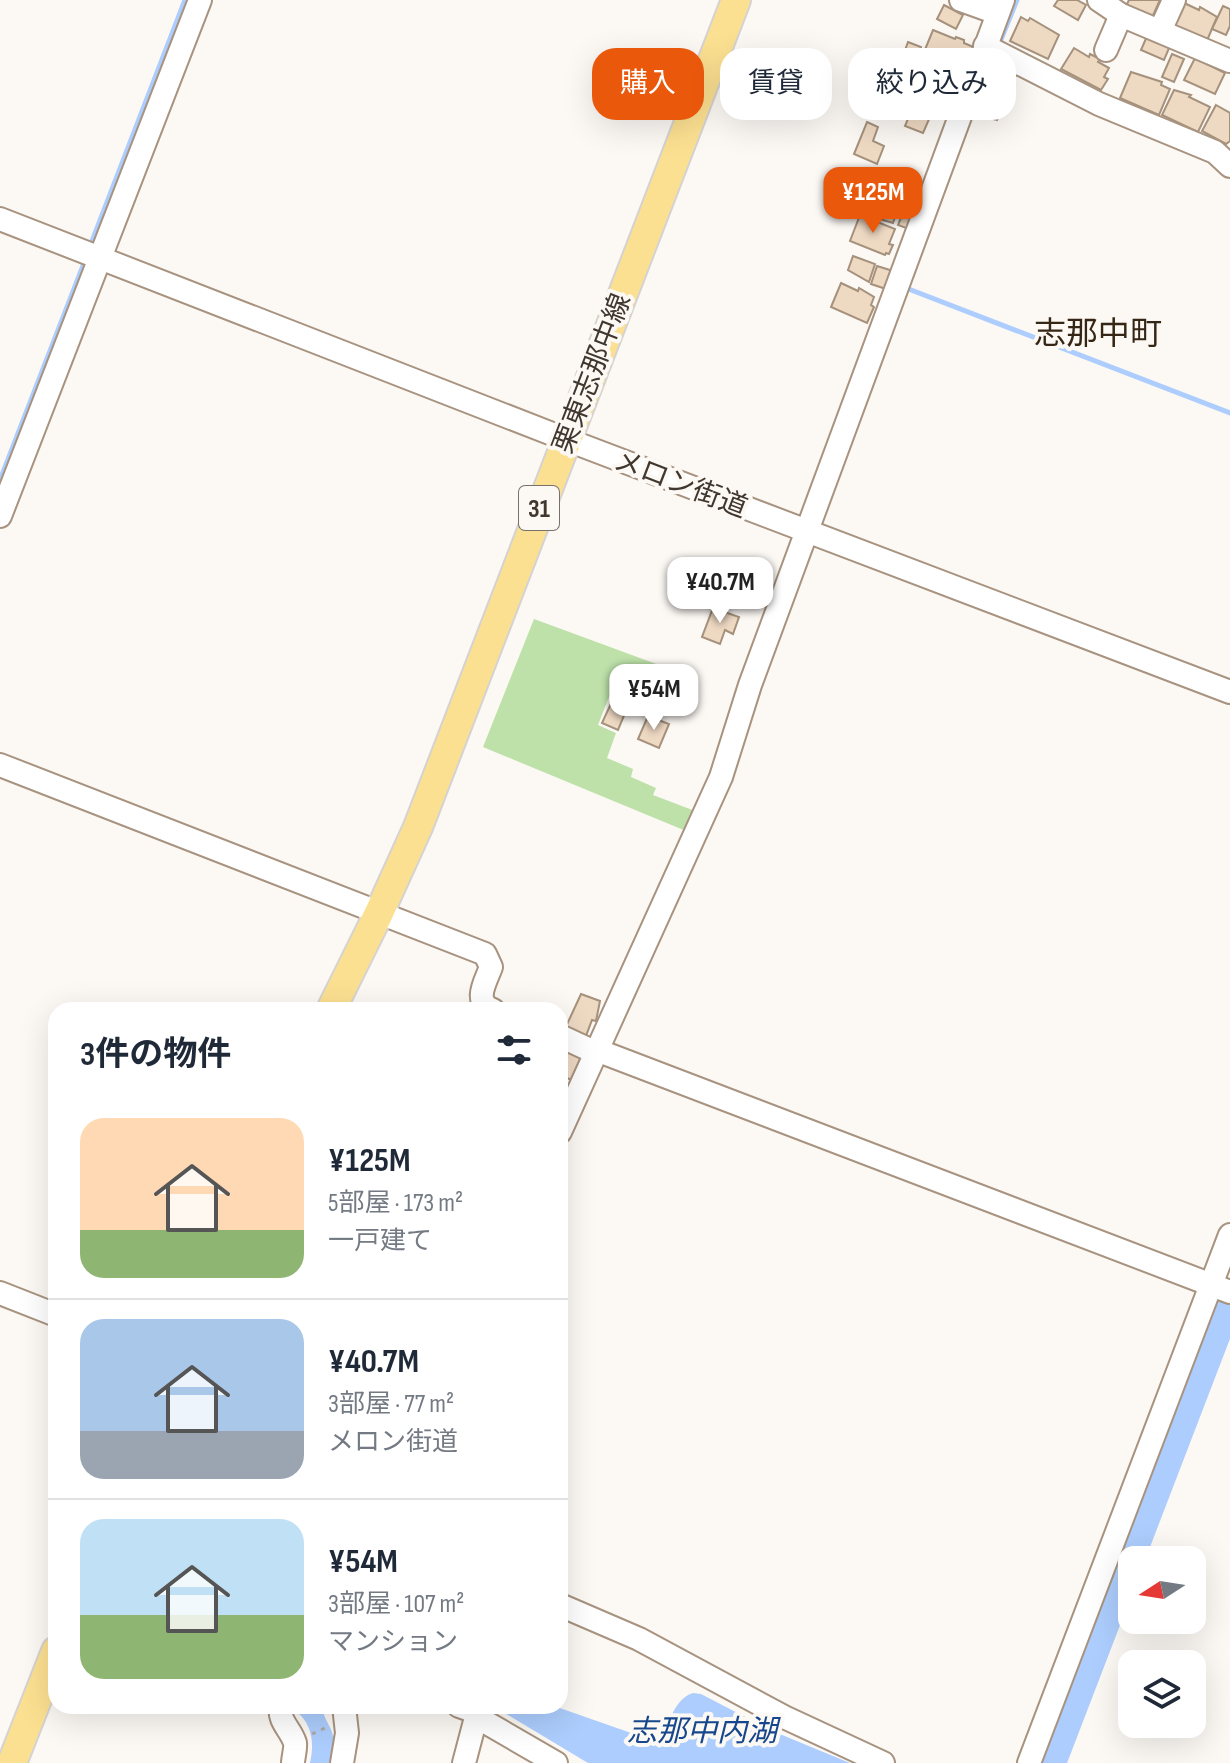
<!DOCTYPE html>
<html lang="ja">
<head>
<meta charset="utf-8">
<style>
	body { margin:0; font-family:"Sofia Sans Condensed","Noto Sans JP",sans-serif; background:#f6f6f7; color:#1f2937; height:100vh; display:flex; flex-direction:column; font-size:30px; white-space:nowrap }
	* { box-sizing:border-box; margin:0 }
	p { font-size:26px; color:#747a83 }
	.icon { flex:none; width:44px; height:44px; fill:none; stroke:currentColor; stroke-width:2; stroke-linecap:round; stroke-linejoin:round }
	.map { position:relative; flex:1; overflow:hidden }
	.details { position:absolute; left:48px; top:1002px; width:520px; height:712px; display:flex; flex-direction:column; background:#fff; border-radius:24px; box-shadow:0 8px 32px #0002 }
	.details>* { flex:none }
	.guide { position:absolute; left:592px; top:48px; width:518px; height:72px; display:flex; gap:16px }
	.needle { width:52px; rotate:258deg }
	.controls { position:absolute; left:1118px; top:1546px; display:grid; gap:16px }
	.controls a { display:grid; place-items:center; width:88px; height:88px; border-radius:16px; background:#fff; box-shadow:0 8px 32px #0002; font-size:40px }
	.price { position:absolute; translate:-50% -68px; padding:0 18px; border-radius:16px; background:#fff; color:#222; font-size:26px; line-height:52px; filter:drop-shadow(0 2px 4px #0008) }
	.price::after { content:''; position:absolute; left:50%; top:48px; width:24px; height:18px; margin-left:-12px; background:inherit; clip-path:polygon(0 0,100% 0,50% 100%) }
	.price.on { background:#ea580c; color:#fff }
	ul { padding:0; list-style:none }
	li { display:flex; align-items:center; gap:24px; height:200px; padding:0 32px }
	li+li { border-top:2px solid #e0e1e3 }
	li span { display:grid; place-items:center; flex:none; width:224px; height:160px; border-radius:24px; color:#555 }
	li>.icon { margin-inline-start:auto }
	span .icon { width:96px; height:96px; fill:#fffc; stroke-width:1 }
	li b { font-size:34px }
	h2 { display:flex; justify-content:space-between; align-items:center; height:96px; padding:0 32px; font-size:34px }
	.chip { padding:0 28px; border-radius:24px; background:#fff; box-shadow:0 8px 32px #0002; font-size:28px; line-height:72px }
	.chip.on { background:#ea580c; color:#fff }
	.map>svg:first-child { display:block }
</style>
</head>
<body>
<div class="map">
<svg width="1230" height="1763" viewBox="0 0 1230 1763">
	<rect width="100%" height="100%" fill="#fcf8f4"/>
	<!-- green -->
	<polygon fill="#bde1a9" points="534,619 697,679 690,697 637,678 631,696 612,689 598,725 616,733 607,758 633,769 631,777 656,788 653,795 695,811 686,831 483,747"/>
	<!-- water -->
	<g fill="#accdfd">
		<path d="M693,1693L701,1694L770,1730L850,1763H588L493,1706H554L654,1741C671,1729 671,1700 693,1693Z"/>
		<path d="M287,1706H322C324,1721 331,1725 333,1736C335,1745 332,1754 330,1763H310C315,1743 312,1720 292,1709L285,1711Z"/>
	</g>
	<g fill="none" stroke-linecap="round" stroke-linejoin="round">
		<!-- stream -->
		<g stroke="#accdfd" stroke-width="5">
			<polyline points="998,47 1017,0"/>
			<polyline points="977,103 994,56"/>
			<polyline points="89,249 185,0"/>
			<polyline points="907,284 906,288 1230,413"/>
			<polyline points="0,480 86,258"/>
		</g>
		<!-- river -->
		<polyline stroke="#accdfd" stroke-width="30" points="1051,1763 1230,1297"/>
	</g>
	<!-- building -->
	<g fill="#eed9c3" stroke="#a5917c" stroke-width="2">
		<polygon points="1058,0 1077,0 1086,5 1078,20 1054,6"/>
		<polygon points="1129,0 1163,0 1162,3 1159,2 1151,20 1125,8"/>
		<polygon points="1180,1 1199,10 1200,7 1217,17 1206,43 1169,27"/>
		<polygon points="944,5 963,15 956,29 937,19"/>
		<polygon points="1223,6 1230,9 1230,26 1226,35 1212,29"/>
		<polygon points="1021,17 1028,21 1030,18 1059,35 1048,59 1010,41"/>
		<polygon points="933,30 955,39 956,37 964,40 964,43 978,49 969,71 924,52"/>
		<polygon points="1147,36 1170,46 1164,60 1141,50"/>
		<polygon points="908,42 921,47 919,53 930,57 911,110 881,99 889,75 886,74 892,58 901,61"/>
		<polygon points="1074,48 1089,57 1090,54 1100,59 1098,62 1109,68 1104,77 1108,79 1101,90 1061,69"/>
		<polygon points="1172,54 1184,59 1174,82 1162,77"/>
		<polygon points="1195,58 1225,73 1215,94 1184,80"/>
		<polygon points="945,64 965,71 959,86 940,79"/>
		<polygon points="1131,72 1162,82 1161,85 1170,89 1159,115 1120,98"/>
		<polygon points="1174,90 1191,95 1189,97 1210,107 1198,132 1162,115"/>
		<polygon points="986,101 1001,106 997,120 982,116"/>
		<polygon points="1216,105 1230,113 1230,141 1226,144 1202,131"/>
		<polygon points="912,109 930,117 923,133 905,126"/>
		<polygon points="867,122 878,127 873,141 884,146 877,164 854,154"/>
		<polygon points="876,180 887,184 881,198 871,194"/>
		<polygon points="882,199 899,205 893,223 876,218"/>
		<polygon points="905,208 915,212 909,229 898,225"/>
		<polygon points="860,215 895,229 889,244 893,245 889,254 886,253 885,255 850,241"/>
		<polygon points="853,256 875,264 869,282 848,270"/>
		<polygon points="877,266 893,271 886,289 871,284"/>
		<polygon points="841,283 858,291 859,288 874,297 871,305 874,307 867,323 831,307"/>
		<polygon points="713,608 739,617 733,634 725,630 720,644 702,637"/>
		<polygon points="613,699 628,706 618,730 602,723"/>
		<polygon points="648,716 669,724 659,748 638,739"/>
		<polygon points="581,994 600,1001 596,1021 592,1020 586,1036 594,1039 563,1033"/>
		<polygon points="560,1044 581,1057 571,1080 560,1074"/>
	</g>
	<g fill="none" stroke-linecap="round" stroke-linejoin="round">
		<defs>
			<g id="minor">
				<polyline points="961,0 997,13"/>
				<polyline points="1099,0 1121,15 1230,61"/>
				<polyline points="1160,31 1174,0"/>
				<polyline points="985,46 1099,104 1215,152 1230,166"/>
				<polyline points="1106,50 1121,15"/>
				<polyline points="0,219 565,439 1230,692"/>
				<polyline points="0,516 200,0"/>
				<path d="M0,765L485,954L491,967C486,981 472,1002 493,1010"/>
				<polyline points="560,1036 588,1049 599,1051 1230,1292"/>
				<polyline points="560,1132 721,777 750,685 1003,0"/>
				<polyline points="0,1293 56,1315"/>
				<polyline points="560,1605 639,1639 784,1717 883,1763"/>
				<path d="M281,1706C278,1722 291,1729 295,1743C296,1748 293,1758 293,1763"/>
				<polyline points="459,1706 476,1712 487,1723 556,1763"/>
				<polyline points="342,1763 347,1733 344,1706"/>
				<polyline points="464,1763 479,1706"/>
				<polyline points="1029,1763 1230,1235"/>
			</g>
			<g id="major">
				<polyline points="331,1010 379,913 418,827 736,0"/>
				<polyline points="12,1763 56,1651"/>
			</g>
		</defs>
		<!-- minor casing -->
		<use href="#minor" stroke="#a7937f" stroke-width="26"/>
		<!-- major casing -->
		<use href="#major" stroke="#d5d3d1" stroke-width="32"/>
		<!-- path -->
		<polyline stroke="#afa9a3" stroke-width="3" stroke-dasharray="4 6" stroke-linecap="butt" points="312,1734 327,1727"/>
		<!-- minor -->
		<use href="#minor" stroke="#fff" stroke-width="22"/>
		<!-- major -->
		<use href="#major" stroke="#fce091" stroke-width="28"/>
	</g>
	<g text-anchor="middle" stroke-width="8" stroke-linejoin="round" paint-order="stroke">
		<!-- shield labels -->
		<rect fill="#fcf8f4" stroke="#78716a" stroke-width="2" x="519" y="486" width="40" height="44" rx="6"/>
		<g font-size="26" font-weight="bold" fill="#40372f">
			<text x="539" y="517">31</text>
		</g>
		<!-- street labels -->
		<g font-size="28" fill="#40372f" stroke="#fcf8f4">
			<text transform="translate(591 373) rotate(-69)" y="10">栗東志那中線</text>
			<text transform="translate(681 483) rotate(21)" y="10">メロン街道</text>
		</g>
		<!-- water labels -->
		<g font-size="30" font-style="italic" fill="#16468b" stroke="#fcf8f4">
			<text x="702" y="1741">志那中内湖</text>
		</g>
		<!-- quarter labels -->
		<g font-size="32" fill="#362615" stroke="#fcf8f4">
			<text x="1098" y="344">志那中町</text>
		</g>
	</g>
</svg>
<div class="controls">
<a><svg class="needle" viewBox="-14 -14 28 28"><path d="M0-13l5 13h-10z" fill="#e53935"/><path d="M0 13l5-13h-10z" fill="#747a83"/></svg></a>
<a><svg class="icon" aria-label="layers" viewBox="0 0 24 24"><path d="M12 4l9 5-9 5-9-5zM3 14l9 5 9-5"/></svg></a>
</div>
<b class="price on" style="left:873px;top:235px">¥125M</b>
<b class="price" style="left:720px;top:625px">¥40.7M</b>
<b class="price" style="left:654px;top:732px">¥54M</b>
<div class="guide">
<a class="chip on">購入</a>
<a class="chip">賃貸</a>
<a class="chip">絞り込み</a>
</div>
<section class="details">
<h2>3件の物件<svg class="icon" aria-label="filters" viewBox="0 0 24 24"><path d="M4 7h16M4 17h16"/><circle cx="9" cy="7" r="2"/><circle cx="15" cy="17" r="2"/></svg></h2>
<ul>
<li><span style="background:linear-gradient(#ffd9b3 70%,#8fb573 0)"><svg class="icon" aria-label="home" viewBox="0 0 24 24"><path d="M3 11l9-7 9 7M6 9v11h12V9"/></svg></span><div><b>¥125M</b><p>5部屋 · 173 m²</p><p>一戸建て</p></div></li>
<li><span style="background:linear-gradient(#a9c7e8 70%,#9aa5b1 0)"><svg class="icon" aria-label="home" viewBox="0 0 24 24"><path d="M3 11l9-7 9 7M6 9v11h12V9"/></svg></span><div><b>¥40.7M</b><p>3部屋 · 77 m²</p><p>メロン街道</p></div></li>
<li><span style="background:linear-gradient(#bfe0f5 60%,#8fb573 0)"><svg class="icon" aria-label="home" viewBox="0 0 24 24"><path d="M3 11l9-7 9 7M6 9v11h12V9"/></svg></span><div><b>¥54M</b><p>3部屋 · 107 m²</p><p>マンション</p></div></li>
</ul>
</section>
</div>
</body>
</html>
